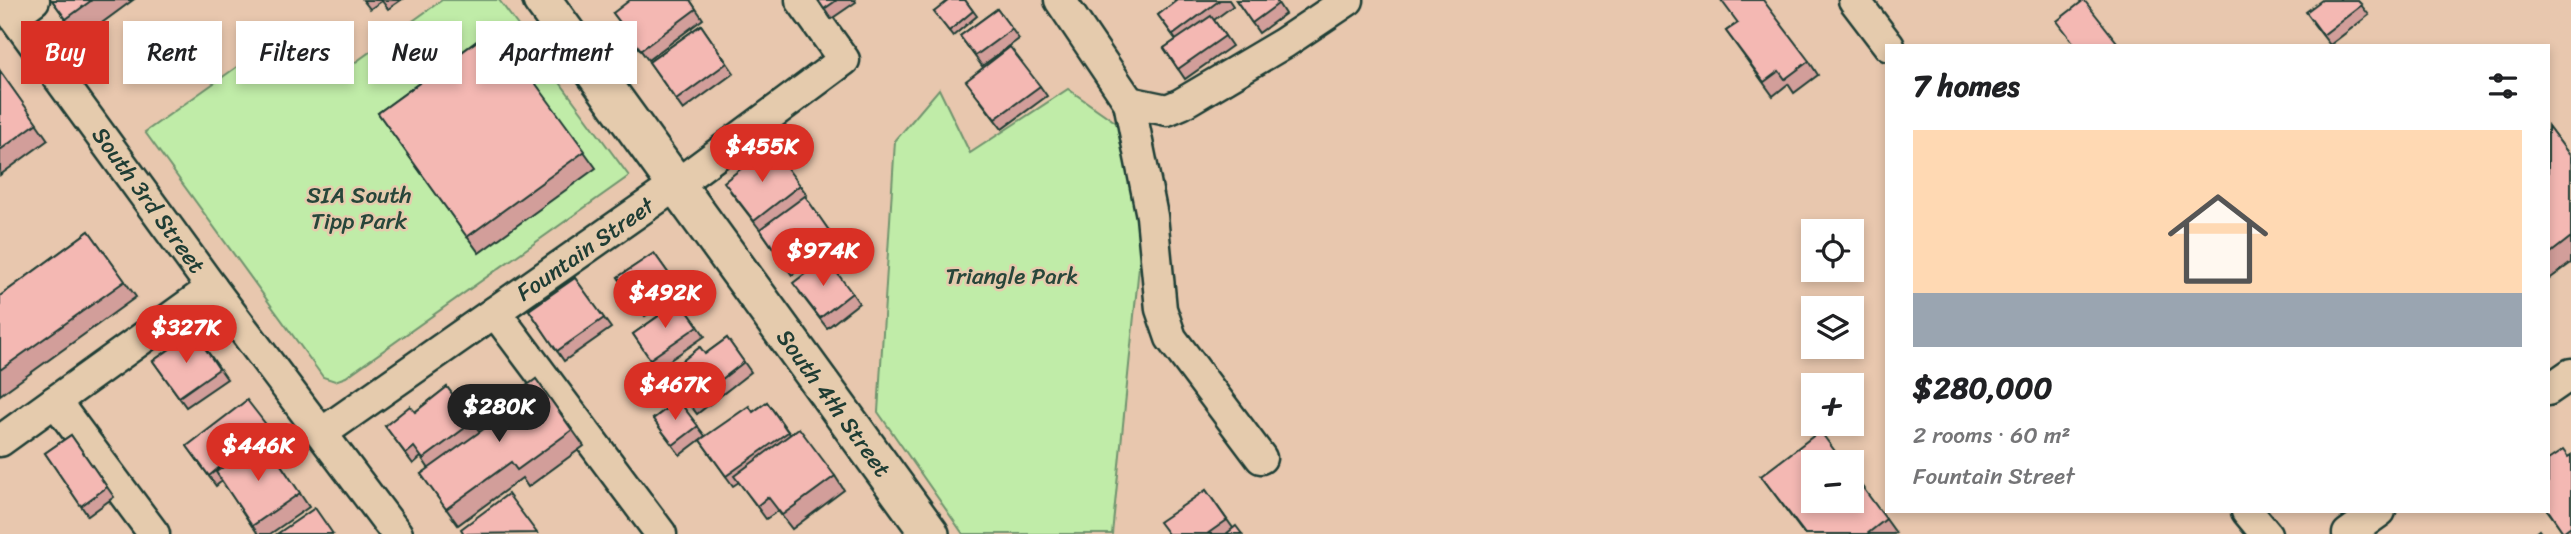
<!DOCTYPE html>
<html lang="en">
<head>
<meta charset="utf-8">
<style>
	body { margin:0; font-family:Sriracha,sans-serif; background:#f6f6f6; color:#202124; height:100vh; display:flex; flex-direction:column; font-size:26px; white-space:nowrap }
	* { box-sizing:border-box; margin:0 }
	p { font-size:23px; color:#757577 }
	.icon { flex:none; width:38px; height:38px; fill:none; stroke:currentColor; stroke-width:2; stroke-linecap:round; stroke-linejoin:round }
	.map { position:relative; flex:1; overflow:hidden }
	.drawer { position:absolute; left:1885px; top:44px; width:665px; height:469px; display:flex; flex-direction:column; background:#fff; border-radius:0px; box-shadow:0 4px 10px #0003 }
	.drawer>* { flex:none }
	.guide { position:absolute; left:21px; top:21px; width:665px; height:63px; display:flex; gap:14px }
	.controls { position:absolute; left:1801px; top:219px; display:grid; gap:14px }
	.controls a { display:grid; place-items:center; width:63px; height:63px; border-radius:0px; background:#fff; box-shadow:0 4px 10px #0003; font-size:35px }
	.price { position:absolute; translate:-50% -60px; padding:0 16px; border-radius:24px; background:#d93025; color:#fff; font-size:23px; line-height:46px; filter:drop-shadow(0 2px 4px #0008) }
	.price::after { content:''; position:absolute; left:50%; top:42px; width:21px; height:16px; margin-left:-10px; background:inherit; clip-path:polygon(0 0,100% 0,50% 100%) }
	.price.active { background:#222; color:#fff }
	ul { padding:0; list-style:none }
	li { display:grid; align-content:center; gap:14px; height:371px; padding:0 28px }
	li span { display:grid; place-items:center; height:217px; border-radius:0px; color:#555 }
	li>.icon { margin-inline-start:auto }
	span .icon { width:126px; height:126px; fill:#fffc; stroke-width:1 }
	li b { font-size:30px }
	h2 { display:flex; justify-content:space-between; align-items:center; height:84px; padding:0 28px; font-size:30px }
	.tag { padding:0 24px; border-radius:0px; background:#fff; box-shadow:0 4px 10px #0003; font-size:24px; line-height:63px }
	.tag.active { background:#d93025; color:#fff }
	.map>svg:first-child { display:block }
</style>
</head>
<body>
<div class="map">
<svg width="2571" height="534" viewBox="0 0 2571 534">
	<rect width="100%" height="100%" fill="#e8c7ae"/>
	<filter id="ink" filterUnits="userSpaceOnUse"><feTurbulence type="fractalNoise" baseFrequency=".0143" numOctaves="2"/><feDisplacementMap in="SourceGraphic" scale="14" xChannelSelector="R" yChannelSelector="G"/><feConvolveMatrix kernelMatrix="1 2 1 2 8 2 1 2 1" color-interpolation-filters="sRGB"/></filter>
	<g filter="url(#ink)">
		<!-- green -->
		<g fill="#c0eca8" stroke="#70946e" stroke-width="2">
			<polygon points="442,0 499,0 629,176 346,377 335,381 323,377 145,132 286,32 325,84"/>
			<polygon points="939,89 970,153 1068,89 1151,147 1112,534 963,534 878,412 895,141"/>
		</g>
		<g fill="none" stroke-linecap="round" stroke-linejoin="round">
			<defs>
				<g id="minor">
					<polyline points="2,0 212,288 397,534"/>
					<polyline points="1060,0 1129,102 1152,216 1161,309 1171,338 1261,458"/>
					<polyline points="1854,0 1889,46"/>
					<polyline points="14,15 34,0"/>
					<polyline points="1129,102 1167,110 1181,104 1284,43 1348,0"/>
					<polyline points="495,312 661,534"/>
					<polyline points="2548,390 2571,374"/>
					<polyline points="55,401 154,534"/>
					<polyline points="322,433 676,185 844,60 801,0"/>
					<polyline points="0,441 212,288"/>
					<polyline points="2247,511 2266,534"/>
					<polyline points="2348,534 2380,511"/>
				</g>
				<polyline id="major" points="542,0 930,534"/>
			</defs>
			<!-- minor casing -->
			<use href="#minor" stroke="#1f3d34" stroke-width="35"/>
			<!-- major casing -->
			<use href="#major" stroke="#1f3d34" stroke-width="42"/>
			<!-- minor -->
			<use href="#minor" stroke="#e5cbad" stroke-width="30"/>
			<!-- major -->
			<use href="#major" stroke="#e5cbad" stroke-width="37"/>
		</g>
		<!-- wall -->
		<g fill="#d29e9a" stroke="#1f3d34" stroke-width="2">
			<polygon points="52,0 133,0 80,39"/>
			<polygon points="363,0 401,0 388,9 382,1 370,9"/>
			<polygon points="690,0 703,19 648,60 613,13"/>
			<polygon points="818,0 855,0 856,2 831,19"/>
			<polygon points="965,0 977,16 953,36 934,12"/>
			<polygon points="1175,0 1229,0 1233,6 1214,20 1232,46 1185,79 1164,48 1176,40 1158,15 1176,1"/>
			<polygon points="1236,0 1276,0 1285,14 1259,33"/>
			<polygon points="2357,0 2369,15 2330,45 2313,23"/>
			<polygon points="997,9 1019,39 982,66 960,36"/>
			<polygon points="1737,23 1809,61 1818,75 1794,93 1788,84 1773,96 1726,31"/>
			<polygon points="701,25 734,73 683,110 649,62"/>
			<polygon points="495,28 596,168 479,253 378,113"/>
			<polygon points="0,71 48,140 0,175"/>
			<polygon points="1040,86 1047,96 1002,129 973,91"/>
			<polygon points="2548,126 2571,157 2571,263 2548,280"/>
			<polygon points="800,185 807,195 805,197 837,242 792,275 761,231 731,192"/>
			<polygon points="89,231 136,297 0,395 0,296"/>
			<polygon points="654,253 681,291 645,316 618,277"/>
			<polygon points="575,278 611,328 564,361 529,310"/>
			<polygon points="800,293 852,293 859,303 827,328"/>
			<polygon points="680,301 705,336 657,369 633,334"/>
			<polygon points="194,332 227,379 186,407 153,361"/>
			<polygon points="727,338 751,372 697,414 667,373 705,354"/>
			<polygon points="536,379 584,446 528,487 522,478 458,525 421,474 429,469 421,457 413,464 385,426 415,412 447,387 480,432 485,428"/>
			<polygon points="678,400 705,436 680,455 653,419"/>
			<polygon points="767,402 790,434 835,476 844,490 792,529 778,511 766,519 739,482 733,486 700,440 753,412"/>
			<polygon points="268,427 275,437 267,444 309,507 270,534 258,534 222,481 216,486 187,446"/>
			<polygon points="71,435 114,497 88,516 45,453"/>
			<polygon points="2571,455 2571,534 2565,534 2548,511 2568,457"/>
			<polygon points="1761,476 1886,519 1896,533 1894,534 1804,534"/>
			<polygon points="1206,490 1233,528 1242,534 1168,534"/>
		</g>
		<!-- building -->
		<g fill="#f4b8b3" stroke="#1f3d34" stroke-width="2">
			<polygon points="52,0 92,0 66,19"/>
			<polygon points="630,0 690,0 696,9 641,50 613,13"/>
			<polygon points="818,0 837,0 824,9"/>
			<polygon points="949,0 965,0 973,11 949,31 934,12"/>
			<polygon points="1175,0 1220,0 1173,35 1158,15 1176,1"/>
			<polygon points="1236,0 1276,0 1278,4 1252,23"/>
			<polygon points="1721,0 1763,0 1809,61 1785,79 1779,71 1764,82 1726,31 1738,23"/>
			<polygon points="2084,0 2120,46 2076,46 2057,21"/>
			<polygon points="2322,0 2357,0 2362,5 2323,35 2306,12"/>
			<polygon points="997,9 1012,29 975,56 960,36"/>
			<polygon points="1211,16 1225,36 1178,69 1164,48"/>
			<polygon points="701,25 727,63 676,100 649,62"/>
			<polygon points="495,28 585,151 467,237 378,113"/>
			<polygon points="1010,47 1040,86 995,119 966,81"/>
			<polygon points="0,71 37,123 0,150"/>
			<polygon points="2548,126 2571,157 2571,237 2548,255"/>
			<polygon points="770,146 800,185 754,221 724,182"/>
			<polygon points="805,196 830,232 785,265 760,229"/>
			<polygon points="89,231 125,281 0,370 0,296"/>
			<polygon points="654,253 674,281 638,306 618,277"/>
			<polygon points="826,258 852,293 820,318 793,283"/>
			<polygon points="575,278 604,318 557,351 529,310"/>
			<polygon points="680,301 698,326 650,359 633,334"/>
			<polygon points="194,332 219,369 179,397 153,361"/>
			<polygon points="727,338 744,362 690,404 667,373 700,347 705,354"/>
			<polygon points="536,379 572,430 517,470 511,462 446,509 421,474 485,428 479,420"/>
			<polygon points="447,387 473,422 423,459 414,447 406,454 385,426 410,406 415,412"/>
			<polygon points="247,400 268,427 209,476 187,446"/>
			<polygon points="678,400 698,426 673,445 653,419"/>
			<polygon points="767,402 788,432 726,476 700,440 749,406 753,412"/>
			<polygon points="799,428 835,476 782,515 768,497 757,506 734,476"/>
			<polygon points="1820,431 1843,462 1813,462 1813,500 1852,500 1852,473 1886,519 1867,534 1805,534 1761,476"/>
			<polygon points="71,435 107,487 81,506 45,453"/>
			<polygon points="264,440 300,493 252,526 216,472"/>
			<polygon points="2563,450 2568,457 2571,455 2571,526 2563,532 2548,510 2548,460"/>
			<polygon points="1206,490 1227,520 1207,534 1168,534 1159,522"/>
			<polygon points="508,494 537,533 464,534 461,529"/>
			<polygon points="315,508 333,534 277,534"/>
			<polygon points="1236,526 1242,534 1226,534"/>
			<polygon points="2539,530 2542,534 2534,534"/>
		</g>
	</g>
	<g text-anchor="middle" stroke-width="5" stroke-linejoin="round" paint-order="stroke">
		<!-- park labels -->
		<g font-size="23" fill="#27463a" stroke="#e5cbad">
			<text x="359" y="203">SIA South<tspan x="359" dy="26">Tipp Park</tspan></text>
			<text x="1012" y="284">Triangle Park</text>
		</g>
		<!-- street labels -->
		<g font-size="23" fill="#1f3d34" stroke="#e5cbad">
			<text transform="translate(149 200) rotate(54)" y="8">South 3rd Street</text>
			<text transform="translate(585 249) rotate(-35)" y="8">Fountain Street</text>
			<text transform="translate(834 403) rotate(54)" y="8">South 4th Street</text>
		</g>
	</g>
</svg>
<div class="controls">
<a><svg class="icon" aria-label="locate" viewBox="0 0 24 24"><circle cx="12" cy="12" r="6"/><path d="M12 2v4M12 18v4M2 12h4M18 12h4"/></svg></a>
<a><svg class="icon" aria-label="layers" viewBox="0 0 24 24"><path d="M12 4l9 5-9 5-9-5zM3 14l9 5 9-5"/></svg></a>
<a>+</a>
<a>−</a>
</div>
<b class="price" style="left:762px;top:184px">$455K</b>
<b class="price" style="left:823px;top:288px">$974K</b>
<b class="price" style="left:665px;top:330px">$492K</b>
<b class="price" style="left:186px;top:365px">$327K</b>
<b class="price" style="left:675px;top:422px">$467K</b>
<b class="price active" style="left:499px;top:444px">$280K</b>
<b class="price" style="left:258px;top:483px">$446K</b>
<div class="guide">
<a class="tag active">Buy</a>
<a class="tag">Rent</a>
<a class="tag">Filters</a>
<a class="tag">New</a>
<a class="tag">Apartment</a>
</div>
<section class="drawer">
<h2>7 homes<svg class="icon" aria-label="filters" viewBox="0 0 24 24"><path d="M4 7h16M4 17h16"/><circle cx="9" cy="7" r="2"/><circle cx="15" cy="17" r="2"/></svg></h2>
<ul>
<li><span style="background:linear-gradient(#ffd9b3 75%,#9aa5b1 0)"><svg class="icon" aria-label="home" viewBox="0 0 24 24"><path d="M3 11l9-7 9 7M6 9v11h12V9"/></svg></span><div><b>$280,000</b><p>2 rooms · 60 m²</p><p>Fountain Street</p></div></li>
</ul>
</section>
</div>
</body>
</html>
